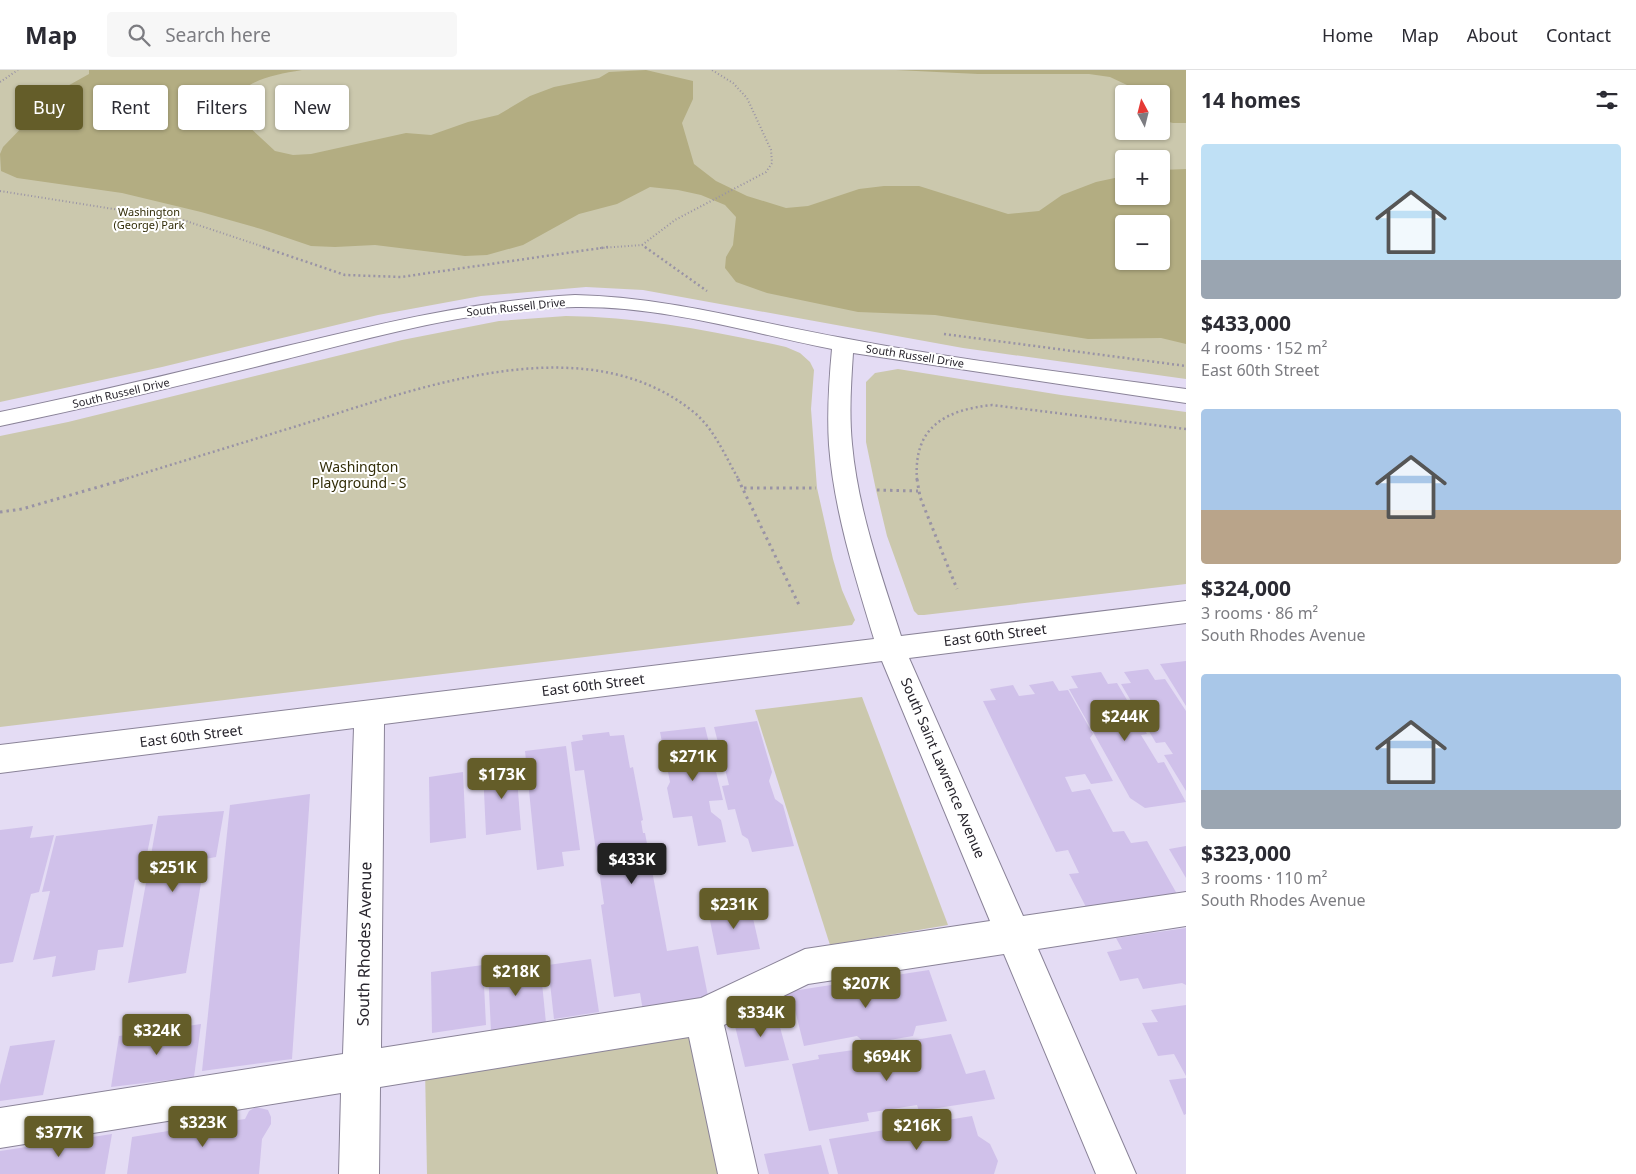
<!DOCTYPE html>
<html lang="en">
<head>
<meta charset="utf-8">
<style>
	body { margin:0; font-family:"Noto Sans",sans-serif; background:#f7f7f7; color:#2b2b33; height:100vh; display:flex; flex-direction:column; font-size:19px; white-space:nowrap }
	* { box-sizing:border-box; margin:0 }
	p { font-size:16px; color:#7c7c81 }
	.icon { flex:none; width:28px; height:28px; fill:none; stroke:currentColor; stroke-width:2; stroke-linecap:round; stroke-linejoin:round }
	.map { position:relative; flex:1; overflow:hidden }
	.sheet { display:flex; flex-direction:column; background:#fff; width:450px }
	.sheet>* { flex:none }
	.top-card { position:absolute; left:15px; top:15px; width:475px; height:45px; display:flex; gap:10px }
	.needle { width:32px; rotate:353deg }
	.tools { position:absolute; left:1115px; top:15px; display:grid; gap:10px }
	.tools a { display:grid; place-items:center; width:55px; height:55px; border-radius:5px; background:#fff; box-shadow:0 1px 4px #0004; font-size:25px }
	.price { position:absolute; translate:-50% -42px; padding:0 11px; border-radius:5px; background:#645d29; color:#fff; font-size:16px; line-height:32px; filter:drop-shadow(0 1px 2px #0008) }
	.price::after { content:''; position:absolute; left:50%; top:30px; width:15px; height:11px; margin-left:-8px; background:inherit; clip-path:polygon(0 0,100% 0,50% 100%) }
	.price.current { background:#222; color:#fff }
	ul { padding:0; list-style:none }
	li { display:grid; align-content:center; gap:10px; height:265px; padding:0 15px }
	li span { display:grid; place-items:center; height:155px; border-radius:5px; color:#555 }
	li>.icon { margin-inline-start:auto }
	span .icon { width:90px; height:90px; fill:#fffc; stroke-width:1 }
	li b { font-size:21px }
	h2 { display:flex; justify-content:space-between; align-items:center; height:60px; padding:0 15px; font-size:21px }
	.tag { padding:0 18px; border-radius:5px; background:#fff; box-shadow:0 1px 4px #0004; font-size:18px; line-height:45px }
	.tag.current { background:#645d29; color:#fff }
	header { display:flex; align-items:center; gap:30px; box-sizing:border-box; height:70px; padding:0 25px; background:#fff; border-bottom:1px solid #e1e1e2 }
	header strong { font-size:24px }
	nav { display:flex; gap:28px; margin-inline-start:auto; font-size:18px }
	.search { width:350px; height:45px; background:#f7f7f7; display:flex; align-items:center; gap:12px; box-sizing:border-box; padding:0 18px; border-radius:5px; color:#7c7c81; font-size:19px }
	main { display:flex; flex:1; min-height:0 }
	.map>svg:first-child { display:block }
</style>
</head>
<body>
<header>
<strong>Map</strong>
<div class="search"><svg class="icon" aria-label="search" viewBox="0 0 24 24"><circle cx="10" cy="10" r="6"/><path d="M15 15l6 6"/></svg>Search here</div>
<nav><a>Home</a><a>Map</a><a>About</a><a>Contact</a></nav>
</header>
<main>
<div class="map">
<svg width="1186" height="1104" viewBox="0 0 1186 1104">
	<rect width="100%" height="100%" fill="#e4dcf4"/>
	<!-- green -->
	<g fill="#cbc8ad" fill-rule="evenodd">
		<path d="M0,0H1186V309L963,278L643,220L586,217L481,226L378,245L162,297L0,332ZM1124,24H1161V61H1124ZM1124,89H1161V126H1124ZM1124,154H1161V191H1124Z"/>
		<path d="M566,246C641,247 713,261 786,277L800,283L810,292L814,300L811,339L817,418L833,489L842,520L855,550L852,555L0,657V366L68,352L402,270L499,251Z"/>
		<polygon points="898,299 1061,325 1186,342 1186,514 924,545 918,545 914,541 887,466 876,420 866,372 866,312 875,303"/>
		<polygon points="862,627 948,855 830,875 755,640"/>
		<polygon points="696,956 728,1104 427,1104 425,998"/>
	</g>
	<!-- water -->
	<g fill="#b3ad82" fill-rule="evenodd">
		<path d="M89,0H302C272,5 249,9 229,33L247,55L275,81L293,85L311,84L406,63L431,65L468,52L498,45L530,26L554,17L599,8L609,2L646,0L693,11V29L682,53L694,94L716,111L747,126L786,138L808,136L859,119L884,116H919L1008,144L1039,141L1062,125L1096,112L1124,106V126H1161V100L1186,99V274L1161,268L1088,269L935,245L858,242L767,223L736,212L725,198L726,187L733,175L736,147L725,135L701,125L678,120L650,117L617,134L579,144L523,175L487,185L465,186L375,175L335,177L311,176L261,159L201,142L122,123L17,108L1,101L0,84L3,77L55,23L89,4ZM1124,154H1161V191H1124Z"/>
		<polygon points="896,0 1186,0 1186,53 1173,53 1161,50 1161,24 1140,24 1127,15 1110,7 1089,4 978,4"/>
	</g>
	<!-- building -->
	<g fill="#d0c1ea">
		<polygon points="1186,591 1186,636 1160,594"/>
		<polygon points="1148,599 1155,610 1165,609 1186,641 1186,721 1164,685 1173,684 1165,672 1156,673 1121,614 1131,613 1124,602"/>
		<polygon points="1101,602 1108,614 1117,613 1147,664 1141,665 1158,693 1164,692 1186,732 1145,738 1130,728 1069,619 1078,618 1071,606"/>
		<polygon points="1053,611 1059,621 1068,620 1093,664 1090,668 1113,711 1091,714 1085,704 1065,707 1072,722 1090,719 1113,762 1124,761 1131,773 1147,771 1177,824 1086,837 1069,804 1079,803 1068,780 1056,782 983,631 996,630 990,619 1013,615 1019,626 1035,624 1029,615"/>
		<polygon points="757,651 772,702 769,711 775,729 783,735 794,776 752,782 748,769 742,765 735,739 728,740 722,716 729,715 714,657"/>
		<polygon points="705,657 723,730 709,731 711,742 721,750 726,772 698,776 692,746 673,748 667,718 670,712 660,662"/>
		<polygon points="609,662 610,666 624,665 630,698 633,697 643,750 641,751 643,763 645,763 667,881 698,876 709,931 643,941 640,923 614,927 601,835 604,834 584,700 575,701 571,672 583,670 582,665"/>
		<polygon points="566,676 580,780 562,782 564,796 537,800 525,681"/>
		<polygon points="516,695 521,760 486,765 483,700"/>
		<polygon points="463,702 466,768 430,773 429,707"/>
		<polygon points="310,724 292,989 202,1001 230,735"/>
		<polygon points="224,741 216,787 205,789 186,903 128,913 158,746"/>
		<polygon points="153,754 142,809 135,810 123,877 98,880 95,900 52,907 56,886 33,890 50,821 42,822 56,766"/>
		<polygon points="33,756 30,768 54,765 39,822 31,824 13,892 0,894 0,760"/>
		<polygon points="1186,776 1186,808 1169,779"/>
		<polygon points="750,835 760,879 717,885 708,841"/>
		<polygon points="1186,858 1186,915 1182,913 1143,919 1138,908 1120,911 1107,882 1122,879 1116,868"/>
		<polygon points="591,889 599,942 554,949 548,895"/>
		<polygon points="540,893 546,953 491,961 488,901"/>
		<polygon points="483,895 486,955 432,963 431,902"/>
		<polygon points="929,900 947,951 916,956 913,966 866,974 857,966 804,976 795,940 783,941 779,923"/>
		<polygon points="1186,935 1186,1006 1174,984 1158,986 1142,953 1158,952 1151,940"/>
		<polygon points="775,939 789,990 745,997 735,956 739,945"/>
		<polygon points="201,954 194,1007 111,1017 119,966"/>
		<polygon points="951,964 966,1004 985,1000 995,1029 919,1041 917,1035 867,1043 869,1051 809,1061 792,994 819,989 818,985 868,978 870,987 899,982 896,973"/>
		<polygon points="55,970 43,1025 0,1031 0,1015 10,976"/>
		<polygon points="1186,1008 1186,1044 1184,1045 1169,1010"/>
		<polygon points="256,1037 268,1040 271,1047 271,1054 262,1069 259,1104 127,1104 132,1067 168,1061 175,1052 189,1049 199,1056 245,1049 249,1041"/>
		<polygon points="972,1046 978,1066 990,1074 998,1091 994,1104 838,1104 829,1069"/>
		<polygon points="112,1064 105,1104 0,1104 0,1081"/>
		<polygon points="821,1075 829,1104 769,1104 764,1084"/>
	</g>
	<g fill="none" stroke-linecap="round" stroke-linejoin="round">
		<defs>
			<path id="minor" d="M575,225C667,227 753,252 843,268C956,290 1071,303 1186,319V333L853,283C851,313 849,344 852,374C858,440 881,504 901,566L1186,531V553L909,588L1023,846L1186,822V856L1038,879L1136,1104H1096L1004,884L808,914L724,955L758,1104H718L689,967L380,1017L379,1104H339L341,1023L0,1078V1038L343,984L354,658L0,703V675L874,569C855,506 834,441 829,375C827,343 829,311 832,279C747,262 663,236 576,237C478,238 381,265 287,289C191,313 96,336 0,356V342C88,324 175,303 262,282C366,257 468,231 575,225ZM882,591L990,851L805,879L701,928L381,978L384,654Z"/>
		</defs>
		<!-- minor casing -->
		<use href="#minor" stroke="#8a8398" stroke-width="2"/>
		<!-- path-far2 -->
		<g stroke="#9993a5" stroke-width="2" stroke-dasharray="1 2.5" stroke-linecap="butt">
			<polyline points="0,12 18,0"/>
			<polyline points="0,121 183,150 267,178"/>
			<polyline points="642,175 675,150 766,102 772,93 771,80 747,28 733,13 712,0"/>
			<polyline points="600,178 642,175 647,178"/>
		</g>
		<!-- path-far1 -->
		<g stroke="#9993a5" stroke-width="2.5" stroke-dasharray="2 3" stroke-linecap="butt">
			<polyline points="263,177 345,205 401,207 608,177"/>
			<polyline points="645,177 707,221"/>
			<polyline points="944,264 1186,296"/>
			<path d="M122,410C186,390 249,371 313,351C428,315 590,255 696,344C716,362 726,388 739,410"/>
			<path d="M917,410C913,357 945,340 992,335L1186,359"/>
		</g>
		<!-- path -->
		<g stroke="#9993a5" stroke-width="3" stroke-dasharray="2.5 4" stroke-linecap="butt">
			<polyline points="738,409 800,537"/>
			<polyline points="917,409 920,427 957,519"/>
			<polyline points="744,418 816,418"/>
			<polyline points="877,420 918,421"/>
			<polyline points="0,442 22,439 126,409"/>
		</g>
		<!-- minor -->
		<use href="#minor" fill="#fff" fill-rule="evenodd"/>
	</g>
	<g text-anchor="middle" stroke-width="4" stroke-linejoin="round" paint-order="stroke">
		<!-- far-park labels -->
		<g font-size="11" fill="#322d08" stroke="#fff">
			<text x="149" y="146">Washington<tspan x="149" dy="13">(George) Park</tspan></text>
		</g>
		<!-- far-street labels -->
		<g font-size="11" fill="#27242c" stroke="#fff">
			<text transform="translate(516 237) rotate(-6)" y="4">South Russell Drive</text>
			<text transform="translate(915 286) rotate(9)" y="4">South Russell Drive</text>
			<text transform="translate(121 323) rotate(-13)" y="4">South Russell Drive</text>
		</g>
		<!-- park labels -->
		<g font-size="14" fill="#322d08" stroke="#fff">
			<text x="359" y="402">Washington<tspan x="359" dy="16">Playground - S</tspan></text>
		</g>
		<!-- street labels -->
		<g font-size="14" fill="#27242c" stroke="#fff">
			<text transform="translate(995 565) rotate(-7)" y="5">East 60th Street</text>
			<text transform="translate(593 615) rotate(-7)" y="5">East 60th Street</text>
			<text transform="translate(191 666) rotate(-7)" y="5">East 60th Street</text>
			<text transform="translate(943 698) rotate(67)" y="5">South Saint Lawrence Avenue</text>
		</g>
		<!-- near-street labels -->
		<g font-size="16" fill="#27242c" stroke="#fff">
			<text transform="translate(364 874) rotate(-89)" y="6">South Rhodes Avenue</text>
		</g>
	</g>
</svg>
<div class="tools">
<a><svg class="needle" viewBox="-14 -14 28 28"><path d="M0-13l5 13h-10z" fill="#e53935"/><path d="M0 13l5-13h-10z" fill="#7c7c81"/></svg></a>
<a>+</a>
<a>−</a>
</div>
<b class="price" style="left:1125px;top:672px">$244K</b>
<b class="price" style="left:693px;top:712px">$271K</b>
<b class="price" style="left:502px;top:730px">$173K</b>
<b class="price current" style="left:632px;top:815px">$433K</b>
<b class="price" style="left:173px;top:823px">$251K</b>
<b class="price" style="left:734px;top:860px">$231K</b>
<b class="price" style="left:516px;top:927px">$218K</b>
<b class="price" style="left:866px;top:939px">$207K</b>
<b class="price" style="left:761px;top:968px">$334K</b>
<b class="price" style="left:157px;top:986px">$324K</b>
<b class="price" style="left:887px;top:1012px">$694K</b>
<b class="price" style="left:203px;top:1078px">$323K</b>
<b class="price" style="left:917px;top:1081px">$216K</b>
<b class="price" style="left:59px;top:1088px">$377K</b>
<div class="top-card">
<a class="tag current">Buy</a>
<a class="tag">Rent</a>
<a class="tag">Filters</a>
<a class="tag">New</a>
</div>
</div>
<section class="sheet">
<h2>14 homes<svg class="icon" aria-label="filters" viewBox="0 0 24 24"><path d="M4 7h16M4 17h16"/><circle cx="9" cy="7" r="2"/><circle cx="15" cy="17" r="2"/></svg></h2>
<ul>
<li><span style="background:linear-gradient(#bfe0f5 75%,#9aa5b1 0)"><svg class="icon" aria-label="home" viewBox="0 0 24 24"><path d="M3 11l9-7 9 7M6 9v11h12V9"/></svg></span><div><b>$433,000</b><p>4 rooms · 152 m²</p><p>East 60th Street</p></div></li>
<li><span style="background:linear-gradient(#a9c7e8 65%,#b9a48a 0)"><svg class="icon" aria-label="home" viewBox="0 0 24 24"><path d="M3 11l9-7 9 7M6 9v11h12V9"/></svg></span><div><b>$324,000</b><p>3 rooms · 86 m²</p><p>South Rhodes Avenue</p></div></li>
<li><span style="background:linear-gradient(#a9c7e8 75%,#9aa5b1 0)"><svg class="icon" aria-label="home" viewBox="0 0 24 24"><path d="M3 11l9-7 9 7M6 9v11h12V9"/></svg></span><div><b>$323,000</b><p>3 rooms · 110 m²</p><p>South Rhodes Avenue</p></div></li>
</ul>
</section>
</main>
</body>
</html>
